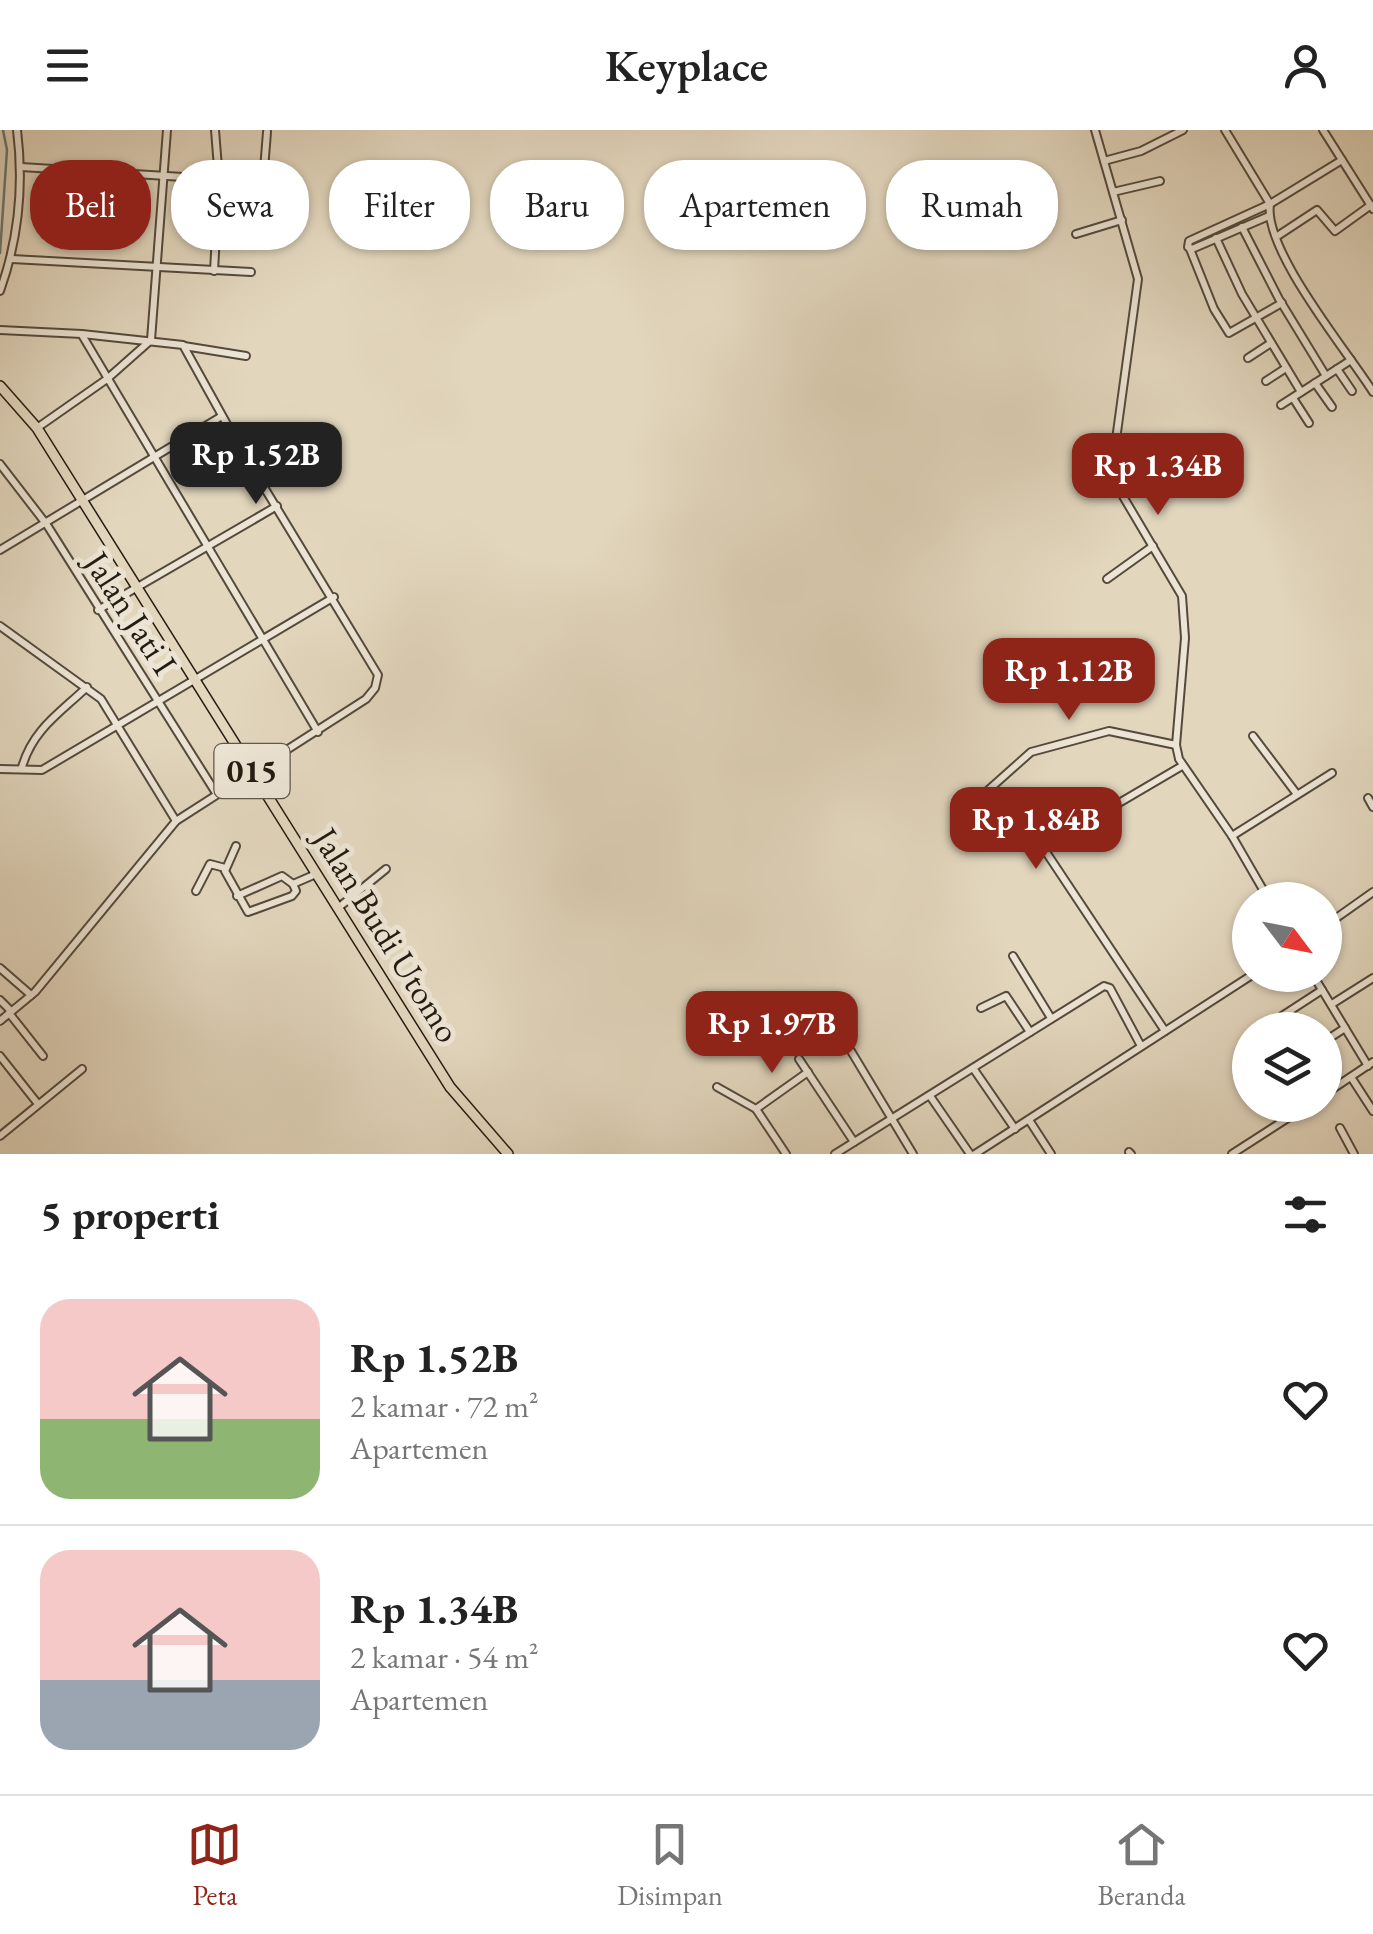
<!DOCTYPE html>
<html lang="id">
<head>
<meta charset="utf-8">
<style>
	body { margin:0; font-family:"EB Garamond",serif; background:#f6f6f6; color:#222; height:100vh; display:flex; flex-direction:column; font-size:38px; white-space:nowrap }
	* { box-sizing:border-box; margin:0 }
	p { font-size:32px; color:#767676 }
	.icon { flex:none; width:55px; height:55px; fill:none; stroke:currentColor; stroke-width:2; stroke-linecap:round; stroke-linejoin:round }
	.map { position:relative; height:1024px; overflow:hidden }
	.side { display:flex; flex-direction:column; background:#fff; flex:1 }
	.side>* { flex:none }
	.top-card { position:absolute; left:30px; top:30px; width:1315px; height:90px; display:flex; gap:20px }
	.needle { width:65px; rotate:122deg }
	.tools { position:absolute; left:1232px; top:752px; display:grid; gap:20px }
	.tools a { display:grid; place-items:center; width:110px; height:110px; border-radius:50%; background:#fff; box-shadow:0 2px 8px #0004; font-size:50px }
	.price { position:absolute; translate:-50% -85px; padding:0 22px; border-radius:20px; background:#8f2418; color:#fff; font-size:32px; line-height:65px; filter:drop-shadow(0 2px 5px #0008) }
	.price::after { content:''; position:absolute; left:50%; top:60px; width:30px; height:22px; margin-left:-15px; background:inherit; clip-path:polygon(0 0,100% 0,50% 100%) }
	.price.selected { background:#222; color:#fff }
	ul { padding:0; list-style:none }
	li { display:flex; align-items:center; gap:30px; height:250px; padding:0 40px }
	li+li { border-top:2px solid #e0e0e0 }
	li span { display:grid; place-items:center; flex:none; width:280px; height:200px; border-radius:30px; color:#555 }
	li>.icon { margin-inline-start:auto }
	span .icon { width:120px; height:120px; fill:#fffc; stroke-width:1 }
	li b { font-size:42px }
	h2 { display:flex; justify-content:space-between; align-items:center; height:120px; padding:0 40px; font-size:42px }
	.chip { padding:0 35px; border-radius:40px; background:#fff; box-shadow:0 2px 8px #0004; font-size:35px; line-height:90px }
	.chip.selected { background:#8f2418; color:#fff }
	header { display:flex; justify-content:space-between; align-items:center; height:130px; padding:0 40px; background:#fff; font-size:45px; font-weight:600 }
	.tabs { display:flex; justify-content:space-around; align-items:center; height:140px; border-top:2px solid #e0e0e0; background:#fff; font-size:28px; color:#767676 }
	.tabs a { display:grid; justify-items:center; gap:5px }
	.tabs .selected { color:#8f2418 }
	.map>svg:first-child { display:block }
</style>
</head>
<body>
<header><svg class="icon" aria-label="menu" viewBox="0 0 24 24"><path d="M4 6h16M4 12h16M4 18h16"/></svg>Keyplace<svg class="icon" aria-label="person" viewBox="0 0 24 24"><circle cx="12" cy="8" r="4"/><path d="M4 21q1-7 8-7t8 7"/></svg></header>
<div class="map">
<svg width="1373" height="1024" viewBox="0 0 1373 1024">
	<rect width="100%" height="100%" fill="#e2d6bd"/>
	<filter id="stains"><feTurbulence type="fractalNoise" baseFrequency=".002" numOctaves="4"/><feColorMatrix values="0 0 0 0 .2 0 0 0 0 .09 0 0 0 0 .02 0 0 0 .5 -.17"/></filter>
	<radialGradient id="worn" r=".72"><stop offset=".6" stop-color="#630" stop-opacity="0"/><stop offset="1" stop-color="#630" stop-opacity=".3"/></radialGradient>
	<g fill="none" stroke-linecap="round" stroke-linejoin="round">
		<!-- stream -->
		<polyline stroke="#687a72" stroke-width="2.5" points="0,123 7,20 3,0"/>
		<defs>
			<g id="street">
				<polyline points="1095,0 1138,149 1111,346 1182,466 1185,508 1176,615 1179,629 1232,706 1269,770"/>
				<polyline points="1225,0 1270,74 1342,30"/>
				<polyline points="1323,0 1373,79"/>
				<polyline points="1104,31 1141,21 1183,0"/>
				<polyline points="21,37 263,52 267,2"/>
				<polyline points="1113,62 1160,51"/>
				<path d="M1269,86L1192,119L1188,117L1189,111L1270,74C1263,120 1348,222 1373,262"/>
				<polyline points="1242,97 1279,169 1326,246"/>
				<polyline points="1076,104 1122,90"/>
				<polyline points="1276,107 1317,80 1335,101 1371,75"/>
				<polyline points="1216,108 1242,164 1301,262"/>
				<polyline points="1190,119 1214,179 1229,203 1282,173"/>
				<polyline points="12,129 251,142"/>
				<polyline points="214,141 219,50 215,0"/>
				<path d="M0,161C19,108 24,56 17,0"/>
				<polyline points="0,200 82,204 183,215 239,316 378,545 375,558 366,569 176,691 35,862 0,891"/>
				<polyline points="82,205 318,602"/>
				<polyline points="184,216 246,226"/>
				<polyline points="1248,228 1271,213"/>
				<polyline points="1337,239 1352,261"/>
				<polyline points="1266,251 1286,238"/>
				<polyline points="1315,253 1332,277"/>
				<polyline points="1293,268 1309,293"/>
				<polyline points="1281,275 1351,230"/>
				<polyline points="37,298 107,249 151,210 167,0"/>
				<polyline points="0,334 47,395 216,663"/>
				<polyline points="0,420 222,286"/>
				<polyline points="1107,449 1153,416"/>
				<polyline points="98,480 277,376"/>
				<polyline points="0,496 101,569 176,691"/>
				<polyline points="1253,606 1296,663"/>
				<path d="M22,637C33,599 60,583 87,557"/>
				<polyline points="0,639 42,640 334,467"/>
				<polyline points="985,663 1031,622 1109,601 1176,615"/>
				<polyline points="1368,668 1373,677"/>
				<polyline points="1232,706 1332,643"/>
				<polyline points="236,716 225,741 248,782 292,766 296,761 293,754"/>
				<polyline points="293,754 316,744"/>
				<polyline points="196,761 210,734 225,738"/>
				<polyline points="237,766 282,746 293,754"/>
				<polyline points="338,778 386,739"/>
				<polyline points="1325,796 1373,762"/>
				<polyline points="1013,826 1051,888"/>
				<polyline points="0,838 31,865"/>
				<polyline points="1313,845 1368,936"/>
				<polyline points="0,870 11,881"/>
				<polyline points="1332,874 1373,848"/>
				<polyline points="981,878 1006,866 1030,902"/>
				<polyline points="9,883 43,926"/>
				<polyline points="1282,886 1322,860"/>
				<polyline points="1165,901 1046,722 1056,710 1182,636"/>
				<polyline points="1325,911 1345,898"/>
				<polyline points="851,921 913,1024"/>
				<polyline points="0,926 38,974"/>
				<polyline points="799,929 854,1012"/>
				<polyline points="973,938 1015,999"/>
				<polyline points="1351,947 1373,981"/>
				<polyline points="717,957 756,979 786,1024"/>
				<polyline points="1249,962 1250,961"/>
				<polyline points="1325,964 1373,932"/>
				<polyline points="930,966 970,1024"/>
				<polyline points="756,979 808,942"/>
				<polyline points="1029,990 1051,1024"/>
				<polyline points="1340,998 1354,1024"/>
				<polyline points="0,1006 82,939"/>
				<polyline points="1129,1022 1131,1024"/>
				<polyline points="835,1024 1104,856 1110,858 1141,916"/>
				<polyline points="975,1024 1252,845"/>
				<polyline points="1232,1024 1308,975"/>
			</g>
			<polyline id="primary" points="0,256 37,298 450,957 508,1024"/>
		</defs>
		<!-- street casing -->
		<use href="#street" stroke="#544a3c" stroke-width="10"/>
		<!-- primary casing -->
		<use href="#primary" stroke="#241b11" stroke-width="12"/>
		<!-- street -->
		<use href="#street" stroke="#ece4d4" stroke-width="6"/>
		<!-- primary -->
		<use href="#primary" stroke="#e2d6bd" stroke-width="9"/>
	</g>
	<g text-anchor="middle" stroke-width="10" stroke-linejoin="round" paint-order="stroke">
		<!-- shield labels -->
		<rect fill="#ece4d4" stroke="#60574c" stroke-width="2.5" x="214.5" y="614" width="75" height="54" rx="8"/>
		<g font-size="32" font-weight="bold" fill="#241b11">
			<text x="252" y="652">015</text>
		</g>
		<!-- street labels -->
		<g font-size="35" fill="#241b11" stroke="#ece4d4">
			<text transform="translate(131 483) rotate(57)" y="12">Jalan Jati I</text>
			<text transform="translate(387 805) rotate(58)" y="12">Jalan Budi Utomo</text>
		</g>
	</g>
	<rect width="100%" height="100%" filter="url(#stains)"/>
	<rect width="100%" height="100%" fill="url(#worn)"/>
</svg>
<div class="tools">
<a><svg class="needle" viewBox="-14 -14 28 28"><path d="M0-13l5 13h-10z" fill="#e53935"/><path d="M0 13l5-13h-10z" fill="#767676"/></svg></a>
<a><svg class="icon" aria-label="layers" viewBox="0 0 24 24"><path d="M12 4l9 5-9 5-9-5zM3 14l9 5 9-5"/></svg></a>
</div>
<b class="price selected" style="left:256px;top:377px">Rp 1.52B</b>
<b class="price" style="left:1158px;top:388px">Rp 1.34B</b>
<b class="price" style="left:1069px;top:593px">Rp 1.12B</b>
<b class="price" style="left:1036px;top:742px">Rp 1.84B</b>
<b class="price" style="left:772px;top:946px">Rp 1.97B</b>
<div class="top-card">
<a class="chip selected">Beli</a>
<a class="chip">Sewa</a>
<a class="chip">Filter</a>
<a class="chip">Baru</a>
<a class="chip">Apartemen</a>
<a class="chip">Rumah</a>
</div>
</div>
<section class="side">
<h2>5 properti<svg class="icon" aria-label="filters" viewBox="0 0 24 24"><path d="M4 7h16M4 17h16"/><circle cx="9" cy="7" r="2"/><circle cx="15" cy="17" r="2"/></svg></h2>
<ul>
<li><span style="background:linear-gradient(#f6c9c9 60%,#8fb573 0)"><svg class="icon" aria-label="home" viewBox="0 0 24 24"><path d="M3 11l9-7 9 7M6 9v11h12V9"/></svg></span><div><b>Rp 1.52B</b><p>2 kamar · 72 m²</p><p>Apartemen</p></div><svg class="icon" aria-label="heart" viewBox="0 0 24 24"><path d="M12 20l-8-8c-3-5 5-10 8-4 3-6 11-1 8 4z"/></svg></li>
<li><span style="background:linear-gradient(#f6c9c9 65%,#9aa5b1 0)"><svg class="icon" aria-label="home" viewBox="0 0 24 24"><path d="M3 11l9-7 9 7M6 9v11h12V9"/></svg></span><div><b>Rp 1.34B</b><p>2 kamar · 54 m²</p><p>Apartemen</p></div><svg class="icon" aria-label="heart" viewBox="0 0 24 24"><path d="M12 20l-8-8c-3-5 5-10 8-4 3-6 11-1 8 4z"/></svg></li>
</ul>
</section>
<nav class="tabs">
<a class="selected"><svg class="icon" aria-label="map" viewBox="0 0 24 24"><path d="M3 6l6-2 6 2 6-2v14l-6 2-6-2-6 2zM9 4v14M15 6v14"/></svg>Peta</a>
<a><svg class="icon" aria-label="saved" viewBox="0 0 24 24"><path d="M7 4h10v16l-5-4-5 4z"/></svg>Disimpan</a>
<a><svg class="icon" aria-label="home" viewBox="0 0 24 24"><path d="M3 11l9-7 9 7M6 9v11h12V9"/></svg>Beranda</a>
</nav>
</body>
</html>
